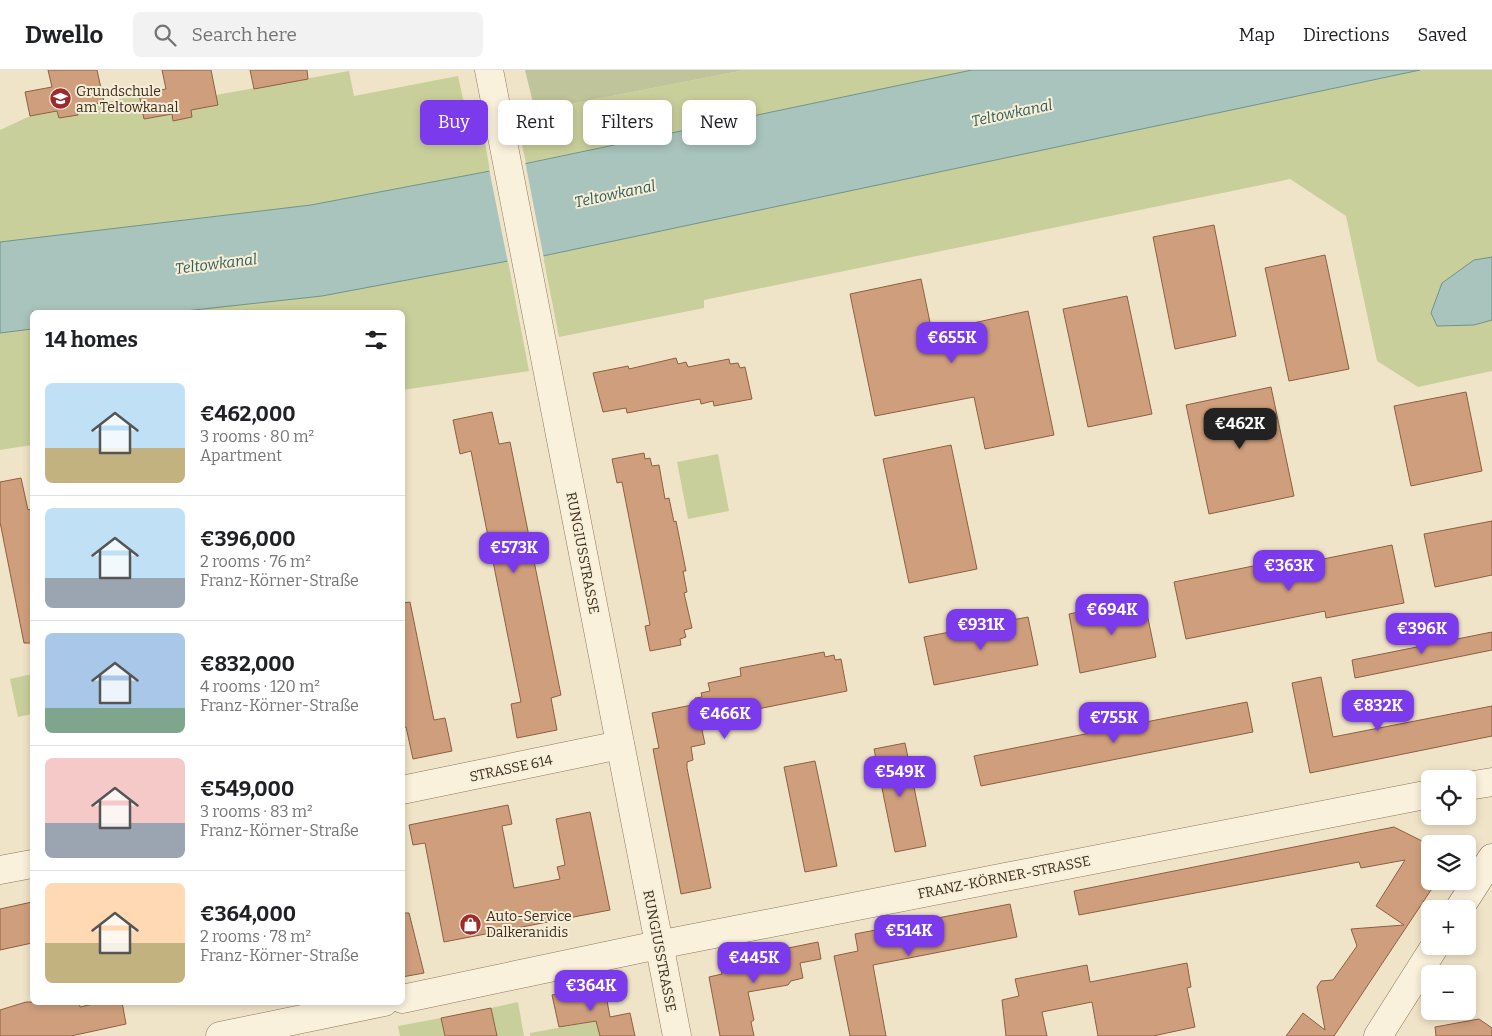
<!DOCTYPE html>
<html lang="en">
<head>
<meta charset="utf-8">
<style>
	body { margin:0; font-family:Bitter,serif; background:#f2f2f2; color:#202124; height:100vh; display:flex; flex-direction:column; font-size:19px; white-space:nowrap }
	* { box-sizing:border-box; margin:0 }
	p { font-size:16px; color:#757577 }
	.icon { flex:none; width:28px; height:28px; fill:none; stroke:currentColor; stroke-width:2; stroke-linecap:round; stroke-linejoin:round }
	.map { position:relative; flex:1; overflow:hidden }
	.details { position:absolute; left:30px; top:240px; width:375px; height:695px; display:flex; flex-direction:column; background:#fff; border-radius:8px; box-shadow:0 2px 8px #0003 }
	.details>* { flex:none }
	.banner { position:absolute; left:420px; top:30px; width:475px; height:45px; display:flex; gap:10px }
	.tools { position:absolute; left:1421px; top:700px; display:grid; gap:10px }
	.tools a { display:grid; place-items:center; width:55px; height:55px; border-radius:8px; background:#fff; box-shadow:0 2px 8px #0003; font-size:25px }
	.price { position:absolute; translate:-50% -42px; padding:0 11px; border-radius:10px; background:#7c3aed; color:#fff; font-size:16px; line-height:32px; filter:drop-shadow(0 1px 2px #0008) }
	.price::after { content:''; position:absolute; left:50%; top:30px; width:15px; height:11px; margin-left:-8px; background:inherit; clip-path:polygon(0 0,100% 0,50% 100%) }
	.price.on { background:#222; color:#fff }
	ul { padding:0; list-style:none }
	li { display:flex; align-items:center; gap:15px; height:125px; padding:0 15px }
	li+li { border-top:1px solid #e0e0e0 }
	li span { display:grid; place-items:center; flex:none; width:140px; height:100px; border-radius:8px; color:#555 }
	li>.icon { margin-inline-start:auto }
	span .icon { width:60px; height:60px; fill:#fffc; stroke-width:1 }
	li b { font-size:21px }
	h2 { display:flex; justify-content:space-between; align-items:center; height:60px; padding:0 15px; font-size:21px }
	.tag { padding:0 18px; border-radius:8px; background:#fff; box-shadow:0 2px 8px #0003; font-size:18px; line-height:45px }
	.tag.on { background:#7c3aed; color:#fff }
	header { display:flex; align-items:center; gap:30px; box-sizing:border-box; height:70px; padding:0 25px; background:#fff; border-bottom:1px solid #e0e0e0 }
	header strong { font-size:24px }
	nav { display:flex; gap:28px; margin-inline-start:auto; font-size:18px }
	.search { width:350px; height:45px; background:#f2f2f2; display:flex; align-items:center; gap:12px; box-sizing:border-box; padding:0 18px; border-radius:8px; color:#757577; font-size:19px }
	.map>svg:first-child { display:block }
</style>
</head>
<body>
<header>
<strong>Dwello</strong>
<div class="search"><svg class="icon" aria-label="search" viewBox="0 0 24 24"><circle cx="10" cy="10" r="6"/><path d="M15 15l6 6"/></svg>Search here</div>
<nav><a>Map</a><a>Directions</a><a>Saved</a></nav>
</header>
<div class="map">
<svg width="1492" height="966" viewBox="0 0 1492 966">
	<rect width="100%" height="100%" fill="#f0e4c8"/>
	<!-- green -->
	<g fill="#c9cf9b">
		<polygon points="745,0 972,0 526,93 516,48 535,41"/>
		<polygon points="1420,0 1492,0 1492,301 1418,317 1377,291 1346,146 1290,109 704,230 704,238 559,267 543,186"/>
		<polygon points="349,1 354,26 458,6 463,29 482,55 490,101 311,135 0,172 0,60 30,46 57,41 59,48 77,45 76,38 139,25 144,49 172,44 173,51 192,47 191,40 218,35 216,25"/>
		<polygon points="508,191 529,301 403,320 402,242 176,242 322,226"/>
		<polygon points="32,259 32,375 0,380 0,263"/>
		<polygon points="718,384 729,441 688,449 677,392"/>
		<polygon points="32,604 32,644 18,647 10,609"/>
		<polygon points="518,932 524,966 497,966 491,938"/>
		<polygon points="441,948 445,966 400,966 398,956"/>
		<polygon points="596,951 600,966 530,966 530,963"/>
	</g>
	<!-- cemetery -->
	<polygon fill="#bfc49a" points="525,0 745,0 535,41"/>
	<!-- water -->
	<g fill="#a9c4bc" stroke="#6f938a">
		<polygon points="972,0 1420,0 543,186 508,191 322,226 176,242 32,242 32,259 0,263 0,172 311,135 490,101"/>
		<polygon points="1492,187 1492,250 1474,255 1437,256 1431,243 1442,213 1474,190"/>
	</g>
	<!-- pier -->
	<polygon fill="#f0e4c8" points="525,91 544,189 508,193 489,99"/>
	<!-- building -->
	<g fill="#cf9f7d" stroke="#8d5f41">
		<polygon points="48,0 97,0 104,32 76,38 78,45 59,48 57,41 30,46 25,22 52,17"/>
		<polygon points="162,0 211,0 218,35 191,40 192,47 173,51 172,44 144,49 139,24 166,19"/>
		<polygon points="250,0 307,0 308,9 254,19"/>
		<polygon points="1214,155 1236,266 1175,279 1153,167"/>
		<polygon points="1325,185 1349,299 1289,311 1265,198"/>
		<polygon points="921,209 932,262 1028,241 1054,365 985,379 974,327 875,346 850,224"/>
		<polygon points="1127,226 1152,344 1088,357 1063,239"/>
		<polygon points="676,288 678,294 686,292 688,297 729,289 730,294 738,293 740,298 745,297 752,329 714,336 713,331 701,334 700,329 627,343 626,338 603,342 593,303 628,296 629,299"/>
		<polygon points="1271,317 1294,426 1209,444 1186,335"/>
		<polygon points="1466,322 1482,401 1411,416 1394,336"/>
		<polygon points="492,342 499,374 510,372 561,625 551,628 557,660 517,668 511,634 521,632 471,381 460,384 453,350"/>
		<polygon points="951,375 977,499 909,513 883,389"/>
		<polygon points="644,383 645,389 650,388 652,396 659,395 665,429 669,428 674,452 676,451 686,501 683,501 687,522 684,523 692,558 684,560 686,567 680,569 681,575 650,581 645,556 650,555 622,412 617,413 612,389"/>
		<polygon points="21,408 28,440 32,439 32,573 24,573 0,452 0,412"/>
		<polygon points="1492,451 1492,505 1435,517 1424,464"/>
		<polygon points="1392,475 1404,533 1326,548 1325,541 1186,569 1174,512 1288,489 1289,496"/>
		<polygon points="1144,529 1156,587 1080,603 1069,544"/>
		<polygon points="410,532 434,650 445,648 452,681 413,689 406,657 402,658 402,533"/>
		<polygon points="1028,547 1038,595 934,615 924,567"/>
		<polygon points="1492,562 1492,580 1355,608 1352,590"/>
		<polygon points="824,582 825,587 834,585 835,590 841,589 847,621 748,641 749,645 725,650 726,655 702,660 705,674 691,677 693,690 687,692 687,698 711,818 681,824 653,679 659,678 652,643 697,634 695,628 702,627 701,623 710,621 708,613 741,606 740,598"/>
		<polygon points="1321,607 1333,667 1492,636 1492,666 1310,703 1292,613"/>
		<polygon points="1247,632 1253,662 981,716 974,686"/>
		<polygon points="905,673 926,776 895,782 874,679"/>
		<polygon points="815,691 837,796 805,802 784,697"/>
		<polygon points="508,735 512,754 502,756 514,818 560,809 557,797 565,795 556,749 590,742 610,840 444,872 425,773 413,775 409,755"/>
		<polygon points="1394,757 1422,771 1425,777 1430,781 1430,811 1437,811 1334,966 1286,966 1303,943 1325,960 1317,917 1321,911 1333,910 1357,876 1351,859 1404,855 1376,836 1405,790 1361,798 1359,792 1079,845 1074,821"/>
		<polygon points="32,832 32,873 0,880 0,839"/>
		<polygon points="1010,834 1017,867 873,895 886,966 850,966 834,886 858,881 855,864"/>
		<polygon points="402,843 409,843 424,903 402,907"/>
		<polygon points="818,872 821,889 800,893 803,908 791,911 788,915 748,922 754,950 751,952 754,966 720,966 709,907 722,904 719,892"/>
		<polygon points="1187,893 1191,917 1187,918 1195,957 1153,966 1098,966 1092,932 1042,942 1047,966 1006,966 1002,930 1019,926 1015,909 1087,895 1090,912"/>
		<polygon points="604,915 610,947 630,943 635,966 600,966 596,951 559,957 552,925"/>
		<polygon points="26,932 79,932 80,937 102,932 122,932 126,954 71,966 0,966 0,940"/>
		<polygon points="491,938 497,966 445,966 441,948"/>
		<polygon points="1479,949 1492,958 1492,966 1436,966 1435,957"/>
	</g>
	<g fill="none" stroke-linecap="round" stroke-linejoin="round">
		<defs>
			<g id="minor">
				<polyline points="489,0 677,966"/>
				<polyline points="1468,716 1492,712"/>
				<polyline points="402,720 620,675"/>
				<polyline points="0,800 32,794"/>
				<polyline points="1459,839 1492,788"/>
				<polyline points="402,929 658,875 1430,724"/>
				<polyline points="220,966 384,932"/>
				<polyline points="1378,966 1435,876"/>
			</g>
		</defs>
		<!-- minor casing -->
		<use href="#minor" stroke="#8d765c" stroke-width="29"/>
		<!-- minor -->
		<use href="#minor" stroke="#faf1dc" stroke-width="28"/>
	</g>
	<!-- icons -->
	<defs>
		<symbol id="school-disc" viewBox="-11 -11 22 22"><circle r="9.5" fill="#9e2a2b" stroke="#f7eed8"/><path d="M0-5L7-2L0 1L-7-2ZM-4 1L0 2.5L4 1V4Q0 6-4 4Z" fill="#fff"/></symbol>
		<symbol id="shop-disc" viewBox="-11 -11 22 22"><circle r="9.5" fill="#9e2a2b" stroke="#f7eed8"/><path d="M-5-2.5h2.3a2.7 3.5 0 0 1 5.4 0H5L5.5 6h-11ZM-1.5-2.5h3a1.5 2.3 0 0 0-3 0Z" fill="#fff"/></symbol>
	</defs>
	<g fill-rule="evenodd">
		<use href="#school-disc" x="48" y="16" width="25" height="25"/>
		<use href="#shop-disc" x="458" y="842" width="25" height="25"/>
	</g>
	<g text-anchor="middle" stroke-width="4" stroke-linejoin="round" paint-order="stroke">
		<!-- poi labels -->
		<g font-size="14" fill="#3d2e20" stroke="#f7eed8" text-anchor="start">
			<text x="76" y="26">Grundschule<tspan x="76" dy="16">am Teltowkanal</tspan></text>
			<text x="486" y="851">Auto-Service<tspan x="486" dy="16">Dalkeranidis</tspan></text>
		</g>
		<!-- street labels -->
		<g font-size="14" fill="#3d2e20" stroke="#f7eed8">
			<text transform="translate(583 483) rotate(79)" y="5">RUNGIUSSTRASSE</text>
			<text transform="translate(511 698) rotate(-12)" y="5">STRASSE 614</text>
			<text transform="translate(1004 807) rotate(-11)" y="5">FRANZ-KÖRNER-STRASSE</text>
			<text transform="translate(660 881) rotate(79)" y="5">RUNGIUSSTRASSE</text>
		</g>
		<!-- water labels -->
		<g font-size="15" font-style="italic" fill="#2f5d5a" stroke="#f7eed8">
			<text transform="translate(1012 43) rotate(-12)" y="5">Teltowkanal</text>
			<text transform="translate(615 124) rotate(-12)" y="5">Teltowkanal</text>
			<text transform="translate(216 194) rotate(-7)" y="5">Teltowkanal</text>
		</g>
	</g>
</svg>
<div class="tools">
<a><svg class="icon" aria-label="locate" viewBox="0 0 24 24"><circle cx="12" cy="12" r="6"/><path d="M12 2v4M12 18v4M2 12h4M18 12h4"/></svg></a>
<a><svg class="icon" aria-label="layers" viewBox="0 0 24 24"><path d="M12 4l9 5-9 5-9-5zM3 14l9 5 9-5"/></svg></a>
<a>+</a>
<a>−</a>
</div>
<b class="price" style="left:952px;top:294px">€655K</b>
<b class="price on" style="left:1240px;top:380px">€462K</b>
<b class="price" style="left:514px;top:504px">€573K</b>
<b class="price" style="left:1289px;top:522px">€363K</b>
<b class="price" style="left:1112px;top:566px">€694K</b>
<b class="price" style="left:981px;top:581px">€931K</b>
<b class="price" style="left:1422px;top:585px">€396K</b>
<b class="price" style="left:1378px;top:662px">€832K</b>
<b class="price" style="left:725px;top:670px">€466K</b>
<b class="price" style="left:1114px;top:674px">€755K</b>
<b class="price" style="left:900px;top:728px">€549K</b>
<b class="price" style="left:909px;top:887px">€514K</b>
<b class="price" style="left:754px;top:914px">€445K</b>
<b class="price" style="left:591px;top:942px">€364K</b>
<div class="banner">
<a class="tag on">Buy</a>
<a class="tag">Rent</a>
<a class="tag">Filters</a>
<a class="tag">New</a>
</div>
<section class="details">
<h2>14 homes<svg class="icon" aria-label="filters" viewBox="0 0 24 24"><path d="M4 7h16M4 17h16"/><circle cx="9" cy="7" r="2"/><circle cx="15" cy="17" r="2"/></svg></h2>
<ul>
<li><span style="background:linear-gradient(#bfe0f5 65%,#c2b280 0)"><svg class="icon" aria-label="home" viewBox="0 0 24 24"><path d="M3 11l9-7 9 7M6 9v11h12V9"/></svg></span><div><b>€462,000</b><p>3 rooms · 80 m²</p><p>Apartment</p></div></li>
<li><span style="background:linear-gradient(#bfe0f5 70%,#9aa5b1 0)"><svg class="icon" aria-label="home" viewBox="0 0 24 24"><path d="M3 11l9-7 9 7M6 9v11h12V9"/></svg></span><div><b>€396,000</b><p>2 rooms · 76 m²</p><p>Franz-Körner-Straße</p></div></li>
<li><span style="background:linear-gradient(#a9c7e8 75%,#7fa58c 0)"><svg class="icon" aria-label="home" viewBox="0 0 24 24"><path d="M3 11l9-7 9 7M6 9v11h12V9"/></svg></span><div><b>€832,000</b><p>4 rooms · 120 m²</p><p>Franz-Körner-Straße</p></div></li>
<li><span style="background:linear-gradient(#f6c9c9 65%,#9aa5b1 0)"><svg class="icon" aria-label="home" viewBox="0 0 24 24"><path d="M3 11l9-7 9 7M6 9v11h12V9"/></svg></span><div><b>€549,000</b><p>3 rooms · 83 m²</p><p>Franz-Körner-Straße</p></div></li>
<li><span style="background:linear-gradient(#ffd9b3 60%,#c2b280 0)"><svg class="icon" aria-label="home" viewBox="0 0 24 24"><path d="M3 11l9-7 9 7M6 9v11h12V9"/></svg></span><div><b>€364,000</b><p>2 rooms · 78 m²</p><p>Franz-Körner-Straße</p></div></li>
</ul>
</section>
</div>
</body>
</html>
